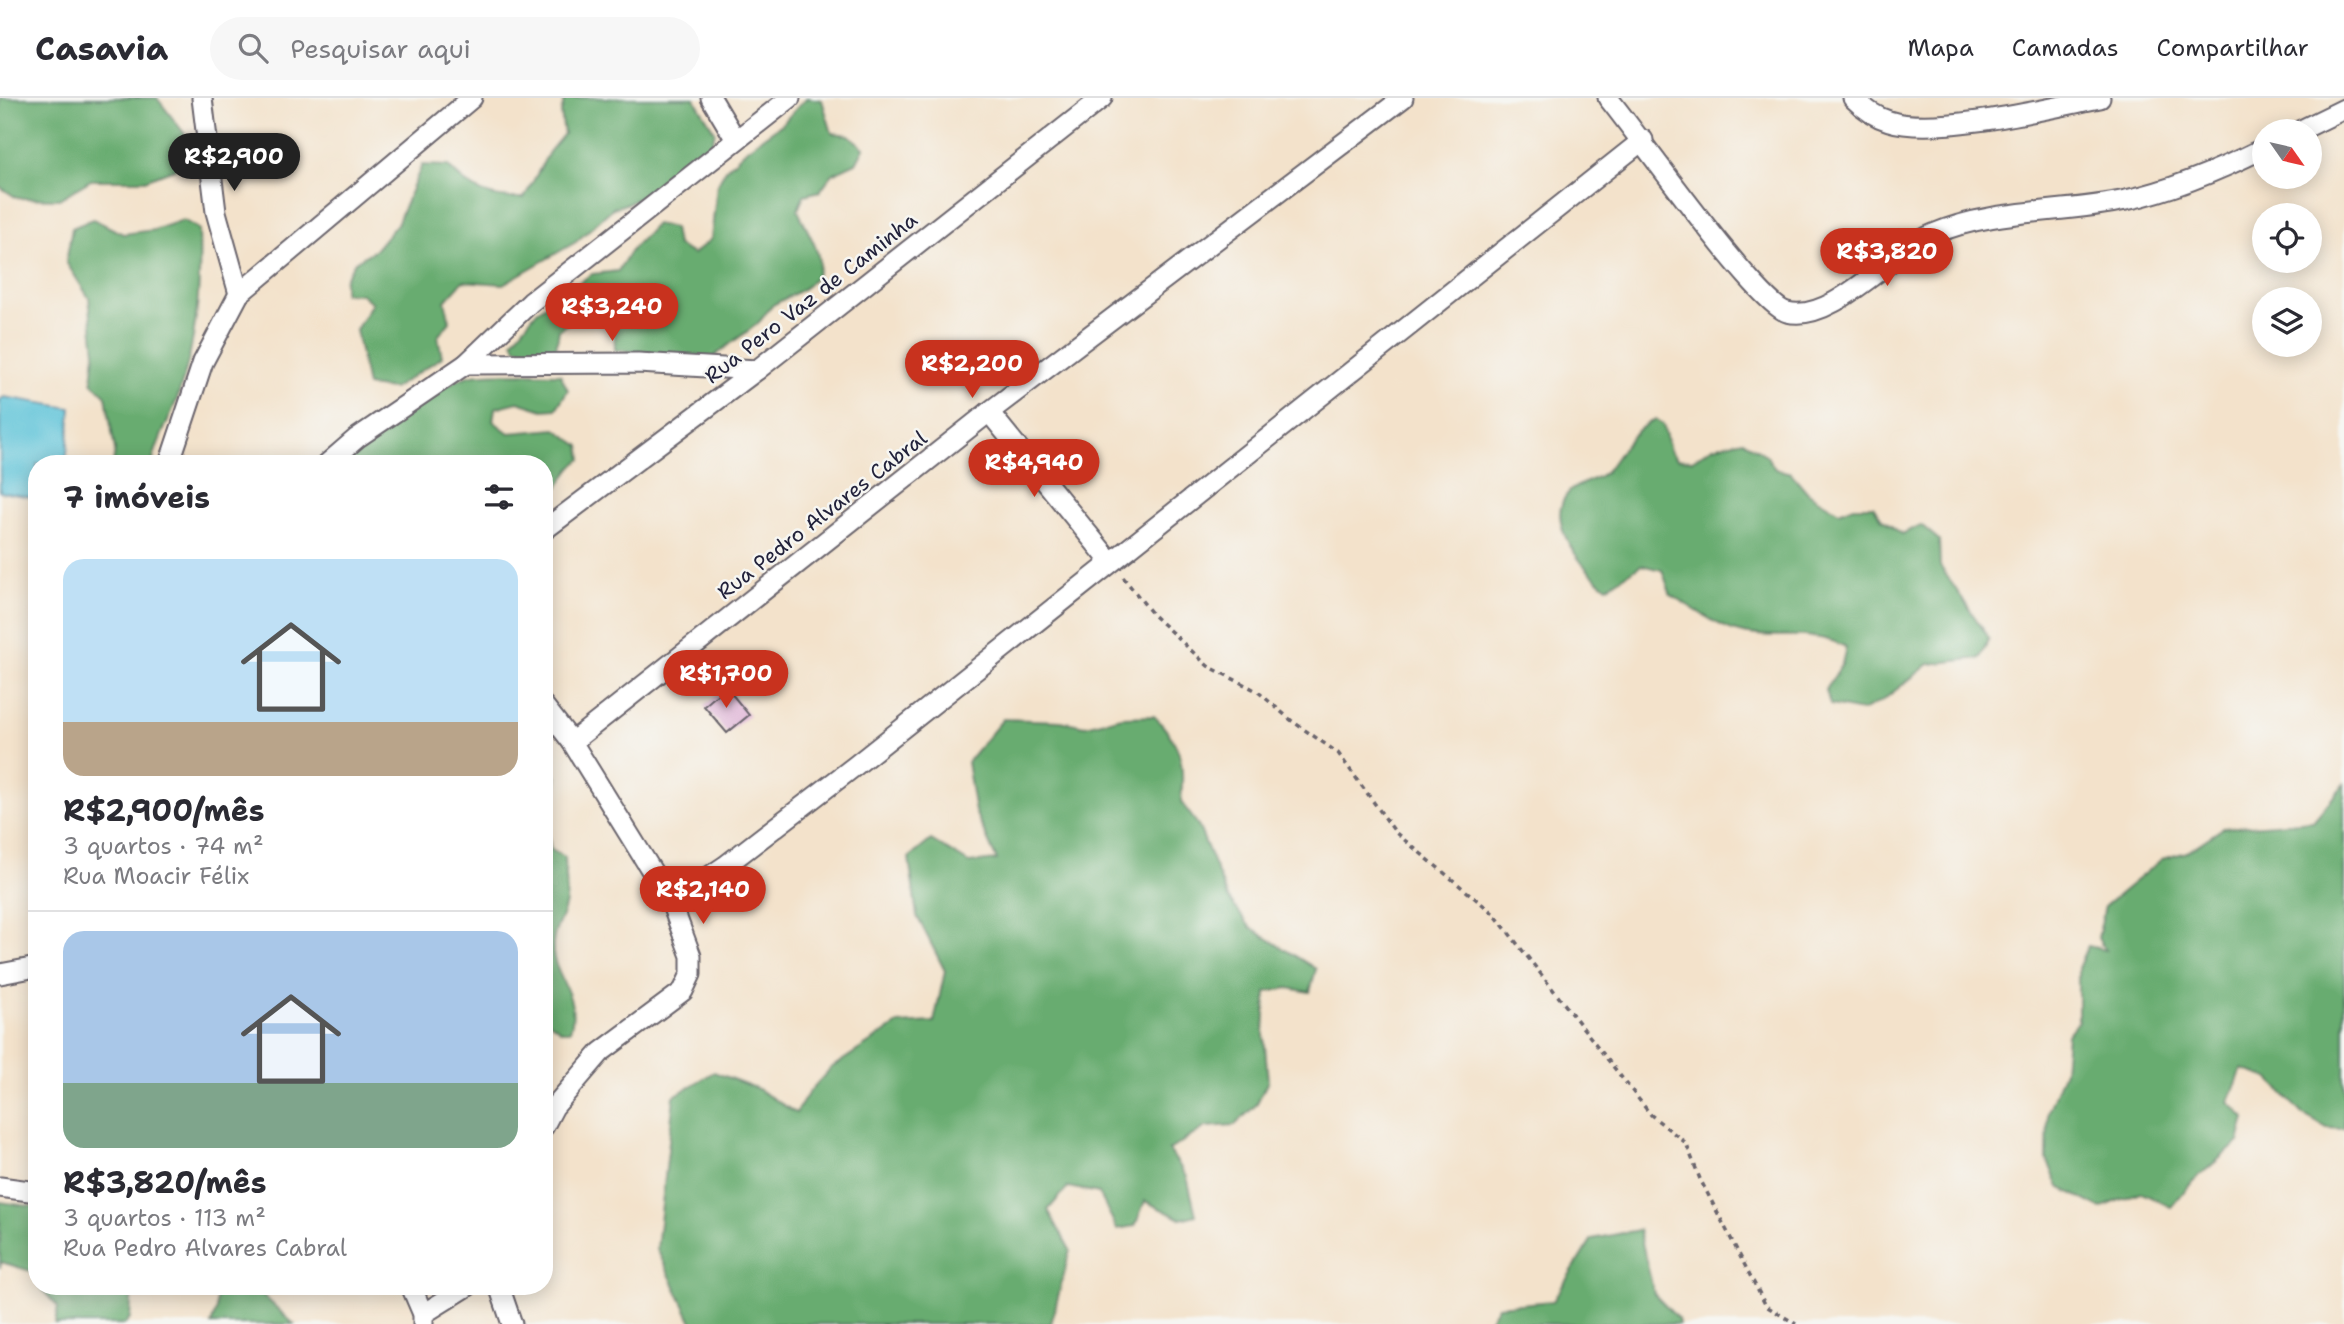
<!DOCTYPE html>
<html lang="pt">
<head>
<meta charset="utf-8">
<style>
	body { margin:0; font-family:"Shantell Sans",sans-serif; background:#f7f7f7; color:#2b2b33; height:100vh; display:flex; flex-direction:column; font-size:26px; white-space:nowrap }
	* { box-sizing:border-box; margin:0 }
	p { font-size:23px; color:#7c7c81 }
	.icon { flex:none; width:38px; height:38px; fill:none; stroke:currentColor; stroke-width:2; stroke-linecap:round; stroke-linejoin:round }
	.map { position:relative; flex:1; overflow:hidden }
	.sheet { position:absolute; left:28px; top:357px; width:525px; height:840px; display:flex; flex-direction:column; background:#fff; border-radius:28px; box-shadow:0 4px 18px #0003 }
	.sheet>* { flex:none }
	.needle { width:46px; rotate:124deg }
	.fabs { position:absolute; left:2252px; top:21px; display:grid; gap:14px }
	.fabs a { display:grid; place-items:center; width:70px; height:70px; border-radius:50%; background:#fff; box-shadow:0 4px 18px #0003; font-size:35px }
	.price { position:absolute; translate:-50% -60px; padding:0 16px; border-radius:24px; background:#c8321e; color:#fff; font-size:23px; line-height:46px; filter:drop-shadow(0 2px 4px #0008) }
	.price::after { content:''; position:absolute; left:50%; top:42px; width:21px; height:16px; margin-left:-10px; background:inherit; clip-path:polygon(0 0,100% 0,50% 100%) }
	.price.active { background:#222; color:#fff }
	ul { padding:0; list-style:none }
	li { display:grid; align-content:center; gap:14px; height:371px; padding:0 35px }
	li+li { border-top:2px solid #e1e1e2 }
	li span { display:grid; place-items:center; height:217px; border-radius:21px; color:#555 }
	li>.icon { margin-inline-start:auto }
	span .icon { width:126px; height:126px; fill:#fffc; stroke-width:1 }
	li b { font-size:30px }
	h2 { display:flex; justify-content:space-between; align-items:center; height:84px; padding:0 35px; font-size:30px }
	header { display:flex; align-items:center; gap:42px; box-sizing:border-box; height:98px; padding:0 35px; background:#fff; border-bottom:2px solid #e1e1e2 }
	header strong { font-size:33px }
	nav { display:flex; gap:38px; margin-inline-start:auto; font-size:24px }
	.search { width:490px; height:63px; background:#f7f7f7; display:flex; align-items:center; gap:18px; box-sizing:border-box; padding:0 24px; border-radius:38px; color:#7c7c81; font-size:26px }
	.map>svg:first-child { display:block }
</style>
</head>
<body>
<header>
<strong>Casavia</strong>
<div class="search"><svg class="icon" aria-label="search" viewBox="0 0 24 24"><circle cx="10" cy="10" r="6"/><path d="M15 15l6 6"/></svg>Pesquisar aqui</div>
<nav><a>Mapa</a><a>Camadas</a><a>Compartilhar</a></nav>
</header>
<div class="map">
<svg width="2344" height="1226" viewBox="0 0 2344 1226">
	<rect width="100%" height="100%" fill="#f6f6f2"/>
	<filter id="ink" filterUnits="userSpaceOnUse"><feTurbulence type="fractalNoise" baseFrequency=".0143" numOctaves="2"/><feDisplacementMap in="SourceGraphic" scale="14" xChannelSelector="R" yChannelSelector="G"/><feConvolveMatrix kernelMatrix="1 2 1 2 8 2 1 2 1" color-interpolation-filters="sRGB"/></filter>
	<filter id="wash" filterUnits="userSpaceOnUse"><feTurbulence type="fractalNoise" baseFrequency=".00686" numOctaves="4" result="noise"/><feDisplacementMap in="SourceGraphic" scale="28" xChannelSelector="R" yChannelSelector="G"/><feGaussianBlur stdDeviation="1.57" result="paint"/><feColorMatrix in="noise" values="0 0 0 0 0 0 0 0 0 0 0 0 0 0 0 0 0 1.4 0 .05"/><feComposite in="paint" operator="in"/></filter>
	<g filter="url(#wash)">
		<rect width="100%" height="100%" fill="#f3e2cb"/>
		<!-- forest -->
		<g fill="#68ac70" stroke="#456756" stroke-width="2">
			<polygon points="0,0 157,0 187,39 189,61 174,71 145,82 91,82 59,101 17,100 0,89"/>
			<path d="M565,0H694L715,34L712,45L666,84L629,105L613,110L576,144L503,186L463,183L445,203L450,224L438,238L442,259L393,291L367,288L356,232L372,205L361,196L344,195V182L355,164L376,151L397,126L422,67L448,68C472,94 490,101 524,100L549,54L564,36L561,15Z"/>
			<path d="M806,0L822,2L832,35L849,37L864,50L856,65L832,76L820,93L804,97L798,112C804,128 819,149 819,166C819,189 788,198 773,207C768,211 764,219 759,224C745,237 728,245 713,260L615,252L614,224L574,222L559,232L555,257L516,250L513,243L537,213L592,176L618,173L631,152L656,126L674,130L677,147L693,156L711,141L717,87L726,71L748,50L782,26Z"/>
			<path d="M93,121L123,136L154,132L183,122L199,131C201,189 197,245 177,301C169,323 157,342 152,366H113L115,352L106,298L92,284L95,254L89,200L66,164L72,130Z"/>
			<path d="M522,275L560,276L568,292L556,311L543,312L518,304L495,310L493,323L509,335L556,331L580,348L582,361C565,371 563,389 547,400L544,366H343C370,343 436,287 468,278C484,274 506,276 522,275Z"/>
			<path d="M1656,321L1663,327L1670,353L1677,361L1692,362L1713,349L1743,342L1767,358L1775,371L1791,375L1809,396L1839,414L1853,408H1873L1882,421L1902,436L1921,427L1939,442L1940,468L1989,540L1980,560L1929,566L1882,603L1862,613L1830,607L1826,592L1842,566L1846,549C1807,529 1779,544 1739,534C1716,528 1692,509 1671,497L1662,472L1641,467L1607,489C1584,473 1541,422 1570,393C1580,384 1600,382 1608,371C1622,352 1633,331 1656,321Z"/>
			<path d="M1154,618C1183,648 1184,664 1181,704L1198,727L1228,800L1251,830L1316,871L1310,894L1288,890L1266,894L1264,937L1268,983L1256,1007L1235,1027L1206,1029L1169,1052L1187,1079L1196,1117L1181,1121L1145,1103L1135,1128L1117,1131L1099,1095L1068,1089L1048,1112L1070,1152L1051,1226H693L657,1151L674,998L714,974L756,990L796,1015L809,994L831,970L898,926L934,924L945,873L917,818L909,760L931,742L969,765L997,762L975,714L967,664L1003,621L1061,623L1085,628L1122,619Z"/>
			<path d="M544,654L557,681L547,733L551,752L565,759C565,773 568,789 566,803C564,822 551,830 553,855C555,879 581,900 570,933H562L544,920Z"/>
			<polygon points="2344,686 2344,1031 2327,1030 2302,1016 2269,980 2242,971 2229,1004 2245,1020 2239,1044 2193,1083 2171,1109 2140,1094 2100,1110 2059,1089 2047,1061 2048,1014 2064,973 2067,937 2078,923 2078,870 2088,848 2105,852 2098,840 2105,808 2162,761 2187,754 2223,730 2313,723"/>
			<polygon points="0,1104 37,1109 37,1175 1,1164 0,1170"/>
			<polygon points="1639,1132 1654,1196 1678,1221 1679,1226 1487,1226 1498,1208 1553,1203 1592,1141"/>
			<polygon points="39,1188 132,1188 130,1220 125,1226 55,1226 58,1209"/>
			<polygon points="216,1188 253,1188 294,1226 211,1226 216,1213"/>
		</g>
		<!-- water -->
		<polygon fill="#5bc2d8" stroke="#3e728a" stroke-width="2" points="4,299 71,310 66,366 37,366 37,400 0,394 0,302"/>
		<g id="blocks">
			<!-- building -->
			<polygon fill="#daa4d0" points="726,589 749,617 727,635 704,608"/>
		</g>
	</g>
	<g filter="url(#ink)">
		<use href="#blocks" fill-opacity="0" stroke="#6b656d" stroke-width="2"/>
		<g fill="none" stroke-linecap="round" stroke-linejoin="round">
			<defs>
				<g id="minor">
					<polyline points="202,0 216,114 239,196"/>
					<polyline points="711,0 736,42"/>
					<path d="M1608,0C1637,35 1758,207 1787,214C1833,226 1892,153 1933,136C1995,110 2062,116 2126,102C2172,92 2222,71 2264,50"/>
					<path d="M1853,0C1862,9 1876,19 1889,23C1935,38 2050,10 2100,0"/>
					<polyline points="2299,33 2344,11"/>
					<polyline points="466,266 638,265 757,272"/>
					<polyline points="989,314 1110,463"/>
					<polyline points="169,366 203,264 239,196 472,0"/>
					<polyline points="327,366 357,340 466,266 531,204 790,0"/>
					<polyline points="544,432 757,272 1102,0"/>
					<polyline points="544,608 572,644 671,804 691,858 691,876 683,893 601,954 554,1009 544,1028"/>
					<polyline points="572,644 989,314 1403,0"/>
					<polyline points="671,804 725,768 855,668 1643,42"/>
					<polyline points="0,876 37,869"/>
					<polyline points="0,1089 37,1094"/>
					<polyline points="411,1188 423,1216 423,1226"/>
					<polyline points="499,1188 512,1226"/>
					<polyline points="423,1216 468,1188"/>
				</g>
			</defs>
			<!-- minor casing -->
			<use href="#minor" stroke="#6b656d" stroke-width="23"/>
			<!-- path -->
			<polyline stroke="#6b656d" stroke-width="3.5" stroke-dasharray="5 5" stroke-linecap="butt" points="1123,479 1154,518 1208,568 1257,593 1292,623 1338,655 1396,735 1494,816 1651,1017 1686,1045 1700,1081 1766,1208 1796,1226"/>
			<!-- minor -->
			<use href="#minor" stroke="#fff" stroke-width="19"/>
		</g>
	</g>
	<g text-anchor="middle" stroke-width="5" stroke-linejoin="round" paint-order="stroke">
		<!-- street labels -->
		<g font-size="21" fill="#22223b" stroke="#f6f6f2">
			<text transform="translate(811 200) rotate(-38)" y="7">Rua Pero Vaz de Caminha</text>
			<text transform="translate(822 417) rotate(-38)" y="7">Rua Pedro Alvares Cabral</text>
		</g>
	</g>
</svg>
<div class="fabs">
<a><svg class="needle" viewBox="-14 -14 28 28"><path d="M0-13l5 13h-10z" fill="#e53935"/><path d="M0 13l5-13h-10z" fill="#7c7c81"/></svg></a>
<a><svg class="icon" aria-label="locate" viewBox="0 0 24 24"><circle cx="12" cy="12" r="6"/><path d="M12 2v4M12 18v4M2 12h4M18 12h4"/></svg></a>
<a><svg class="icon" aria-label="layers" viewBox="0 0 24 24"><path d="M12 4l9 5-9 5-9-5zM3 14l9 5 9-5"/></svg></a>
</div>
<b class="price active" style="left:234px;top:95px">R$2,900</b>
<b class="price" style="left:1887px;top:190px">R$3,820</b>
<b class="price" style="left:612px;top:245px">R$3,240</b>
<b class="price" style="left:972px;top:302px">R$2,200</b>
<b class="price" style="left:1034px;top:401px">R$4,940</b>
<b class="price" style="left:726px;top:612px">R$1,700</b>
<b class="price" style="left:703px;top:828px">R$2,140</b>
<section class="sheet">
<h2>7 imóveis<svg class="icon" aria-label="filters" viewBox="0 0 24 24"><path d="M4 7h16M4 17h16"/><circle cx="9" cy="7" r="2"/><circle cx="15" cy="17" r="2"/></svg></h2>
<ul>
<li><span style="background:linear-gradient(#bfe0f5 75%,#b9a48a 0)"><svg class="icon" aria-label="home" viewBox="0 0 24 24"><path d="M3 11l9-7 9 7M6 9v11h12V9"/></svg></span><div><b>R$2,900/mês</b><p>3 quartos · 74 m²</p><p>Rua Moacir Félix</p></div></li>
<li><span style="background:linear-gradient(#a9c7e8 70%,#7fa58c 0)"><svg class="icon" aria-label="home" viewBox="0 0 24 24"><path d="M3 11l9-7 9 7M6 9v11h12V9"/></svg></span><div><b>R$3,820/mês</b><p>3 quartos · 113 m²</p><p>Rua Pedro Alvares Cabral</p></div></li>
</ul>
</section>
</div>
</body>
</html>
